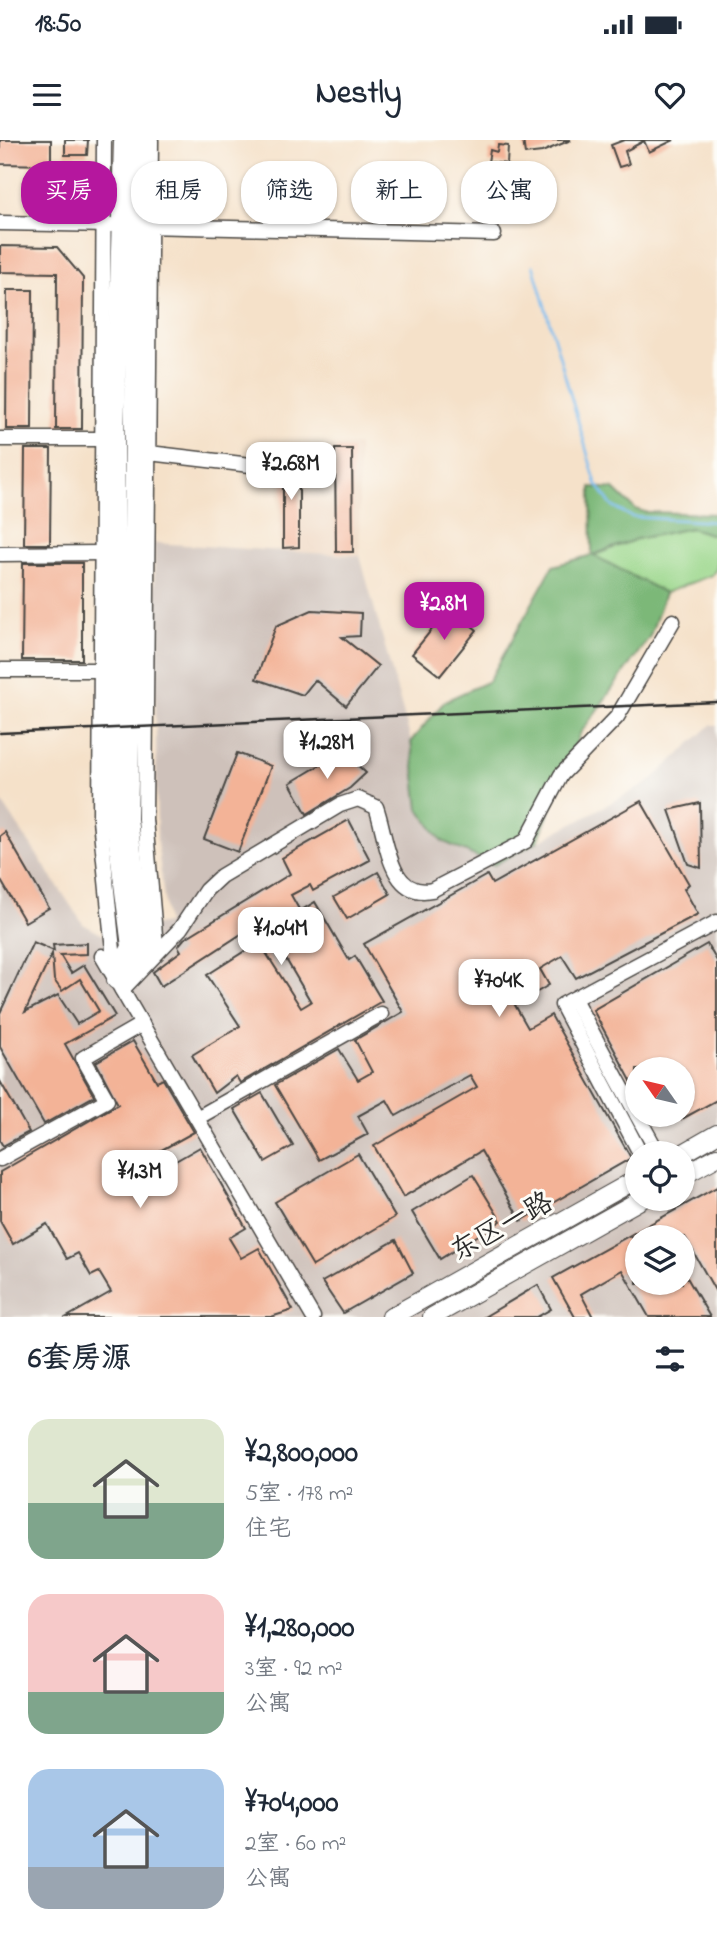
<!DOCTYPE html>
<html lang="zh">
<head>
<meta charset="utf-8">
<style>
	body { margin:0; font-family:"Indie Flower","LXGW WenKai TC",sans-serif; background:#f2f2f3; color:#1f2937; height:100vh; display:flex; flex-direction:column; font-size:26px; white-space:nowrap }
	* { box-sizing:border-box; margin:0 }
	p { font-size:23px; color:#747a83 }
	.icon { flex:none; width:38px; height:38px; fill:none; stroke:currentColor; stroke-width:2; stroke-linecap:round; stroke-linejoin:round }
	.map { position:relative; height:1177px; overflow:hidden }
	.details { display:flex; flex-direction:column; background:#fff; flex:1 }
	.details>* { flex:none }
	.guide { position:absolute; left:21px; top:21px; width:676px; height:63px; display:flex; gap:14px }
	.needle { width:46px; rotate:304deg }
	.tools { position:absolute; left:625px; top:917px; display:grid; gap:14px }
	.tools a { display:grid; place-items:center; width:70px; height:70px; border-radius:50%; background:#fff; box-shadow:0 2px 5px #0004; font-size:35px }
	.price { position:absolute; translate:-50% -60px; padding:0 16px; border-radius:14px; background:#fff; color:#222; font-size:23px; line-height:46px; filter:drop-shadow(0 2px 4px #0008) }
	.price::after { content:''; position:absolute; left:50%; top:42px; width:21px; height:16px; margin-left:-10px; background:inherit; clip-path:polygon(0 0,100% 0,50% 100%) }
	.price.current { background:#b5179e; color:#fff }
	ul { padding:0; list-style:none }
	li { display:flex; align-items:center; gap:21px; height:175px; padding:0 28px }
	li span { display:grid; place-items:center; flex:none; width:196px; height:140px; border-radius:21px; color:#555 }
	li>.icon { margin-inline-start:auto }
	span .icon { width:84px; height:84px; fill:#fffc; stroke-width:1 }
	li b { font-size:30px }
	h2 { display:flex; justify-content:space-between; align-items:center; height:84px; padding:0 28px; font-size:30px }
	.pill { padding:0 24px; border-radius:28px; background:#fff; box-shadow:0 2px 5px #0004; font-size:24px; line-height:63px }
	.pill.current { background:#b5179e; color:#fff }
	.status { display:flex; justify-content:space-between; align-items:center; height:49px; padding:0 35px; background:#fff; direction:ltr }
	.status svg { height:19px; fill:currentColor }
	header { display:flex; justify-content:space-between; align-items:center; height:91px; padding:0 28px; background:#fff; font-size:32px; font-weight:800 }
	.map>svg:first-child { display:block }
</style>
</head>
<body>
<div class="status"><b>18:50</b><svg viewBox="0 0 49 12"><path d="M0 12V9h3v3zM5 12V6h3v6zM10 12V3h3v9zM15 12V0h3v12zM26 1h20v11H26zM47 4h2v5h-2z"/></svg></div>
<header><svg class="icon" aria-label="menu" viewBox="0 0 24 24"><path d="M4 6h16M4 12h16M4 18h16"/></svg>Nestly<svg class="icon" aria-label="heart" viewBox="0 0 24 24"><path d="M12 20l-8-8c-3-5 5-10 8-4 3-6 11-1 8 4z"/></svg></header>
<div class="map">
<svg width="717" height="1177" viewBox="0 0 717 1177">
	<rect width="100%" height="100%" fill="#fdfcf7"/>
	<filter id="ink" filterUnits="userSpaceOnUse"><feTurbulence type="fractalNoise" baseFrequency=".0143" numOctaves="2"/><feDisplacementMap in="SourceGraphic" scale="14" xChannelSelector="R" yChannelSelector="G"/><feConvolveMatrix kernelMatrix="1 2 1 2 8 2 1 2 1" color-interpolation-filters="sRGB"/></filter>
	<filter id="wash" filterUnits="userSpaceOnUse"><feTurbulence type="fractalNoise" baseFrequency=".00686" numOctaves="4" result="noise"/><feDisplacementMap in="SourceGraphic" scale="28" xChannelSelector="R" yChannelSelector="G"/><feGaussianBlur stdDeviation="1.57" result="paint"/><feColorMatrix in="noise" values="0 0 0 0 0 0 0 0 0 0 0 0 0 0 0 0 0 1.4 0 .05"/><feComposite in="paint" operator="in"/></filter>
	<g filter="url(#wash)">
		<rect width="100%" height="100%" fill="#f5e1c9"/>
		<!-- built -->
		<polygon fill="#edd2ba" points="358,305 360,416 280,411 278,309"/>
		<!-- industrial -->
		<path fill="#cec1ba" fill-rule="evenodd" d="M154,403L360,416L411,601L419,669L494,725L648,643L711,585H717V1177H0V659L83,784L103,795L167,783L157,700ZM637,929H682V975H637ZM637,1013H682V1059H637ZM637,1097H682V1143H637Z"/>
		<!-- green -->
		<polygon fill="#9bd78c" stroke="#63815c" stroke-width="2" points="691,388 717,396 717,428 712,435 665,453 592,416 637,399"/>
		<!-- forest -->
		<polygon fill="#7cb878" stroke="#547252" stroke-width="2" points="591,347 614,349 635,369 645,372 717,374 717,396 691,388 637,399 593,415 665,453 650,496 580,594 538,701 494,725 442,701 419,669 411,601 445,561 489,541 553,426 592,415"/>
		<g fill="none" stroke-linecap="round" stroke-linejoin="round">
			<!-- stream -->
			<polyline stroke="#7bbef1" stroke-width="2.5" points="533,125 596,343 612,366 632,377 717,382"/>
		</g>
		<g id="blocks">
			<!-- building -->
			<g fill="#f3b397" fill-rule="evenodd">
				<polygon points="0,0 51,0 51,25 0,24"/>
				<polygon points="65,0 88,0 87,15 65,15"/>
				<polygon points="523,0 571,0 542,12 525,14"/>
				<polygon points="624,0 674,0 649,12 644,1 625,11 629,24 619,27 611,5"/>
				<polygon points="498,5 508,6 507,24 488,22 490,10 497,12"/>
				<polygon points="0,106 57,107 83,138 82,289 56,289 57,133 0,132"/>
				<polygon points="7,150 33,150 32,289 6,289"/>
				<polygon points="25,309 51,309 50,404 24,404"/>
				<polygon points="335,309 352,309 353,412 336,412"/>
				<polygon points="283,314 299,314 299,407 283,408 283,335 286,328"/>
				<polygon points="23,423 82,423 82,520 22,520"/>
				<polygon points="449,468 477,490 440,536 412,514"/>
				<polygon points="312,470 361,473 360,496 342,497 378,526 346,566 315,540 303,555 256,539 276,486"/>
				<polygon points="339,608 366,633 350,648 307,674 290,643 325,622"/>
				<polygon points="237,613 271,626 238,712 204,699"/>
				<polygon points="641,661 689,744 684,749 698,774 576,838 562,816 540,829 549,845 515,865 528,888 551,875 631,1018 521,1081 481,1011 403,1057 374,1006 477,947 470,935 396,976 387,960 358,976 368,994 319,1020 275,945 339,909 358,940 372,932 355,900 403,872 364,804 487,735 492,744"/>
				<polygon points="700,663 701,728 688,724 669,670"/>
				<polygon points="349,680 370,720 313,751 310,745 291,755 300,771 315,762 349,820 355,816 382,861 240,943 236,936 214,953 192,915 240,886 207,835 259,802 301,868 311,862 263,780 161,846 153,832 181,811 178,806 184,799 290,734 282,718"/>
				<polygon points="5,692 49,768 25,782 0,739 0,696"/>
				<polygon points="378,732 390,754 347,779 334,757"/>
				<path d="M33,802L54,811L53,805L87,803V814L60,815L71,833L84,825L115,876L65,904L94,956L44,984L0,907V873ZM52,814L54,840L62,851L80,839L99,871L77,884L58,855L25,872Z"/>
				<polygon points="707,804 717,821 717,960 682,979 682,929 637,929 637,952 593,870"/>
				<polygon points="133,901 157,942 163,939 194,992 109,1039 118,1054 200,1007 246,1088 229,1098 241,1118 259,1108 293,1170 271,1177 67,1177 111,1152 99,1132 91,1136 78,1113 67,1119 47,1084 13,1104 0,1081 0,1032 118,964 96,922"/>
				<polygon points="0,941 29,992 3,1006 0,1001"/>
				<polygon points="262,953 293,1006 265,1022 234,969"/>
				<polygon points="358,1014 395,1077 313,1126 275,1062"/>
				<polygon points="473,1035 501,1081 440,1119 412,1072"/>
				<polygon points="717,1047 717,1154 685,1097 631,1097 637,1108 637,1143 682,1143 682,1129 710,1177 649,1177 622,1130 581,1154 593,1177 575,1177 553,1138"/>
				<polygon points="396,1100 413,1133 343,1173 322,1142"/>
				<polygon points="538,1145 551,1169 537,1177 484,1177"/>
			</g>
		</g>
	</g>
	<g filter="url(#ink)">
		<use href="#blocks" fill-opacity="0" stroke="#494643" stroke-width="2"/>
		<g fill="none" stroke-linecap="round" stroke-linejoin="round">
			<defs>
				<g id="minor">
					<polyline points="104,0 100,680 116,840"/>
					<polyline points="0,83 111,85"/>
					<polyline points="142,86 494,94"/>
					<polyline points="0,299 111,299"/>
					<polyline points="149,313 276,328"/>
					<polyline points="0,414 101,413"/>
					<polyline points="0,530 100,530"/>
					<polyline points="102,816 313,1177"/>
					<polyline points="133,825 156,806 145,679 151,0"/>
					<path d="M122,850L180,789L206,750L221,736L340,665L358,659L376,667C387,696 388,759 432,750L526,701L561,635L617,577L673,481"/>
					<polyline points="574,859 637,975"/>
					<polyline points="637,975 658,1013"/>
					<polyline points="197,978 381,874"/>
					<polyline points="640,1013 562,865 717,782"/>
					<polyline points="0,1019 107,960 83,918 142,884"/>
				</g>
				<g id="major">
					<polyline points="123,0 115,299 115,679 131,807 123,823"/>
					<polyline points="116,840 143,805 128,679 132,526 136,0"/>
					<polyline points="682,1014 717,994"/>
					<polyline points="682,1036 717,1017"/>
					<polyline points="391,1177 637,1039"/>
					<polyline points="432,1177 642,1059"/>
				</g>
			</defs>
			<!-- minor casing -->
			<use href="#minor" stroke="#494643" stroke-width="17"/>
			<!-- major casing -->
			<use href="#major" stroke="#494643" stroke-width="20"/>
			<!-- minor -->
			<use href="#minor" stroke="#fff" stroke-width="14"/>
			<!-- major -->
			<use href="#major" stroke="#fff" stroke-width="18"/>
			<!-- rail -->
			<polyline stroke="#2b2b2b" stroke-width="2.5" points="0,593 717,562"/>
		</g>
	</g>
	<g text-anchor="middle" stroke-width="6" stroke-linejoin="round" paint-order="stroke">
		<!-- street labels -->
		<g font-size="28" fill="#2b2b2b" stroke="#fdfcf7">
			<text transform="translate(501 1085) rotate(-29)" y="10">东区一路</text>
		</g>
	</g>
</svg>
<div class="tools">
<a><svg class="needle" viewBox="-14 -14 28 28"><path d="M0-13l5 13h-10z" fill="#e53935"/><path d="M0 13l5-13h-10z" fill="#747a83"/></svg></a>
<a><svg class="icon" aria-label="locate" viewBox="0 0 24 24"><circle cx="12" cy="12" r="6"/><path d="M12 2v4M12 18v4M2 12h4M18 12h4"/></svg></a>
<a><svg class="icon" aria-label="layers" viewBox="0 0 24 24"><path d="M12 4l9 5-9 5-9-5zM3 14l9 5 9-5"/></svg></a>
</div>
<b class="price" style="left:291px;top:362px">¥2.68M</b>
<b class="price current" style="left:444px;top:502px">¥2.8M</b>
<b class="price" style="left:327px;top:641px">¥1.28M</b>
<b class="price" style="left:281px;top:827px">¥1.04M</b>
<b class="price" style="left:499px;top:879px">¥704K</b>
<b class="price" style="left:140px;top:1070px">¥1.3M</b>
<div class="guide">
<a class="pill current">买房</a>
<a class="pill">租房</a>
<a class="pill">筛选</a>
<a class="pill">新上</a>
<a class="pill">公寓</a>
</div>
</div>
<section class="details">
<h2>6套房源<svg class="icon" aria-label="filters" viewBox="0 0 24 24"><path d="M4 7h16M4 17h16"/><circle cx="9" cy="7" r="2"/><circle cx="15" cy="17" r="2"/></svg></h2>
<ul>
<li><span style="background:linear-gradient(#dfe7d0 60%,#7fa58c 0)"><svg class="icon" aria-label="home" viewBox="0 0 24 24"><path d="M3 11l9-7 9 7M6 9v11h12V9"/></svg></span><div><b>¥2,800,000</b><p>5室 · 178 m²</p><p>住宅</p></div></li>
<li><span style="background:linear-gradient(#f6c9c9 70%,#7fa58c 0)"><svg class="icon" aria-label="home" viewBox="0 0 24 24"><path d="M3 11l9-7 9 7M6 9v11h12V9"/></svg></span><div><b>¥1,280,000</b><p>3室 · 92 m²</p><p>公寓</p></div></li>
<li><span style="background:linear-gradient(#a9c7e8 70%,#9aa5b1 0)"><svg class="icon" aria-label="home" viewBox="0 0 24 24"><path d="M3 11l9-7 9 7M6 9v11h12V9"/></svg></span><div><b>¥704,000</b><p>2室 · 60 m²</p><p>公寓</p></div></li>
</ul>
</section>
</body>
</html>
